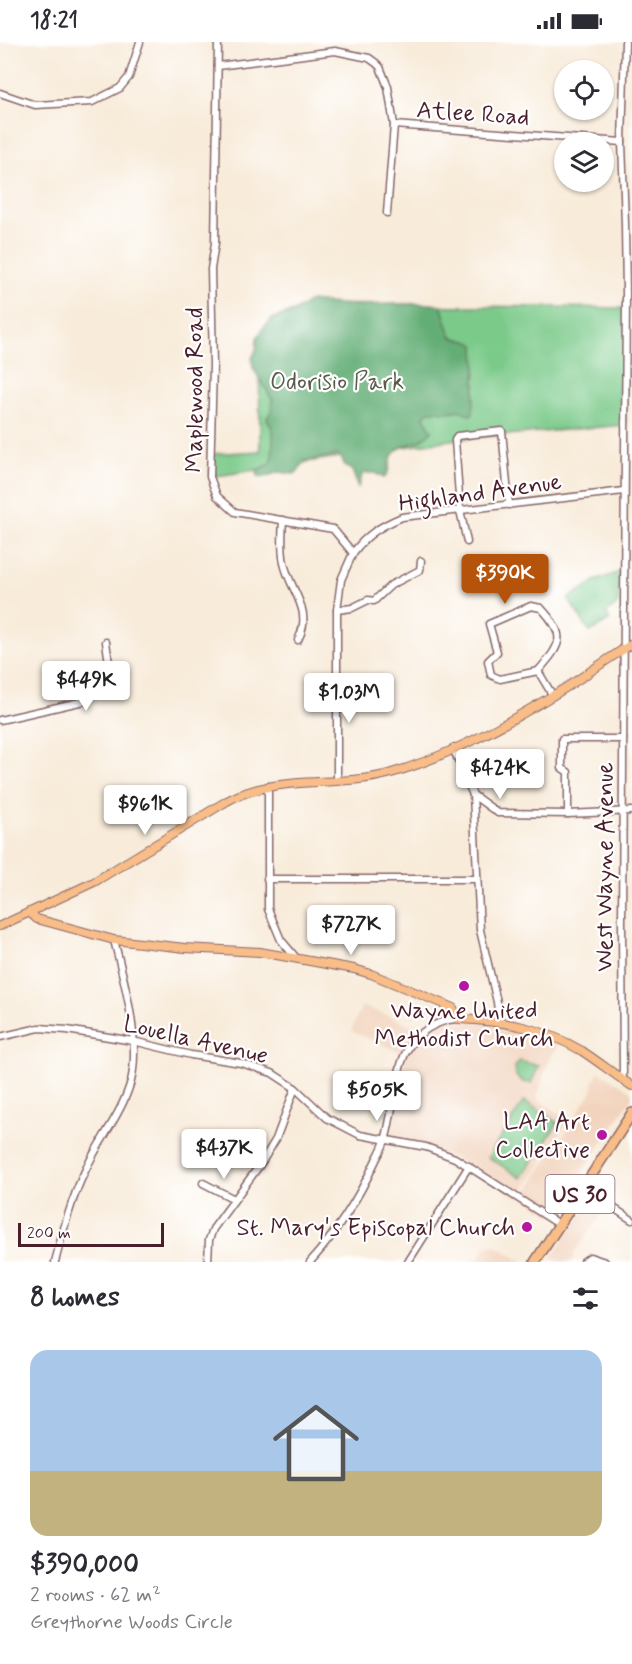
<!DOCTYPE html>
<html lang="en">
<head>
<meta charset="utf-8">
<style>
	body { margin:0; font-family:Mynerve,sans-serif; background:#f7f7f7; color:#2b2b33; height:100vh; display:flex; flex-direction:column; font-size:22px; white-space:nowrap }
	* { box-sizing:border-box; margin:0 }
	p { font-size:20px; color:#7c7c81 }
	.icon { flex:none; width:33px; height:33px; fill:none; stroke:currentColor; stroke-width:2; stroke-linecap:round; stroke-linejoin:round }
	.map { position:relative; height:1220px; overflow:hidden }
	.panel { display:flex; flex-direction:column; background:#fff; flex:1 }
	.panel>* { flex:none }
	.tools { position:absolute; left:554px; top:18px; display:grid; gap:12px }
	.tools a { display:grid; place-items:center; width:60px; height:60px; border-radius:50%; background:#fff; box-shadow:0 2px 4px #0004; font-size:30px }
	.scale { position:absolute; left:18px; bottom:15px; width:146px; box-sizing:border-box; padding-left:6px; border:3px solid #4a1f2b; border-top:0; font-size:16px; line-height:21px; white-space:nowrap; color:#4a1f2b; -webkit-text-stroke:4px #fff; paint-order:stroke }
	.price { position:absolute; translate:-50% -51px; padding:0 14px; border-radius:6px; background:#fff; color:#222; font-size:20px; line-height:39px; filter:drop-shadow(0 2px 3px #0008) }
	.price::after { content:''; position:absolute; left:50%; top:36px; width:18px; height:14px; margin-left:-9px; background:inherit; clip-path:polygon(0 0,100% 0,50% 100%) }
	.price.current { background:#b45309; color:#fff }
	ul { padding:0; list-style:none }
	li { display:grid; align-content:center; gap:12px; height:318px; padding:0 30px }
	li+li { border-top:2px solid #e1e1e2 }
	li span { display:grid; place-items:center; height:186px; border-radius:18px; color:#555 }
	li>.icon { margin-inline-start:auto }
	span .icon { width:108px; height:108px; fill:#fffc; stroke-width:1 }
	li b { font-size:26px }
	h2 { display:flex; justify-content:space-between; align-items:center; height:72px; padding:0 30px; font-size:26px }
	.status { display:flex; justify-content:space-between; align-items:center; height:42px; padding:0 30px; background:#fff; direction:ltr }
	.status svg { height:16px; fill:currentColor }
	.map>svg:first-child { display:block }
</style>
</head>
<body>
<div class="status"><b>18:21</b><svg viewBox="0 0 49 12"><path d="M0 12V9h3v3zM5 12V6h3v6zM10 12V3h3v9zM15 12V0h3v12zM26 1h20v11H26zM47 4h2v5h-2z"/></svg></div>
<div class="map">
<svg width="632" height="1220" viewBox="0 0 632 1220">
	<rect width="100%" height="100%" fill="#fff"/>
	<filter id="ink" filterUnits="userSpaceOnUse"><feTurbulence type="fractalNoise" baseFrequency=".0167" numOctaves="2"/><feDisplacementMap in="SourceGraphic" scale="12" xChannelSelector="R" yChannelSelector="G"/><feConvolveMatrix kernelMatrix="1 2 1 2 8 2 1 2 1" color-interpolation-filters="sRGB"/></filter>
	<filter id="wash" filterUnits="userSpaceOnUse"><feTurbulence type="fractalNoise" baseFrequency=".008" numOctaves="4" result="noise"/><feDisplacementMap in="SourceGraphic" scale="24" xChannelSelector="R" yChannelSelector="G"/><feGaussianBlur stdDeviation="1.35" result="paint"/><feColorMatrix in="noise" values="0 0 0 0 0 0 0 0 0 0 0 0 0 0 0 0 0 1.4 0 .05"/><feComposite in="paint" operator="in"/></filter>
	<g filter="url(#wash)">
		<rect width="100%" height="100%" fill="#f8ebd9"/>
		<!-- built -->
		<g fill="#f2d4be">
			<polygon points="362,964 425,988 443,979 493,979 561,998 548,1021 537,1055 539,1059 569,1078 519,1156 455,1116 386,1097 405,1012 351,989"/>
			<polygon points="599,1029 632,1050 632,1056 552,1174 523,1155 592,1049 594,1038"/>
			<polygon points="591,1156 606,1166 573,1212 575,1214 572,1220 561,1220 551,1216"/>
			<polygon points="495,1203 523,1220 471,1220 479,1216 485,1205"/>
		</g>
		<!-- green -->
		<g fill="#7bca8a" stroke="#62745a" stroke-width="1.5">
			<polygon points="313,262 625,266 625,383 457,397 210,435 211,412 260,409 259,300 271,277"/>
			<polygon points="620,530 618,562 606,571 610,578 590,590 568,557 595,539"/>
			<polygon points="520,1019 539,1024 531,1041 523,1040 516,1034 515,1025"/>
			<polygon points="524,1059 558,1081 521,1136 488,1115"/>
		</g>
		<!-- forest -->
		<path fill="#64ae76" stroke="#576650" stroke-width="1.5" d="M310,259C326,261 341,263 357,263C385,263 413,260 441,263L451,294C459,299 469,297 475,303L476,327L473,371L470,373C455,364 456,371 444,370C437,369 435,368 428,369L424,375L432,389C428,392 425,396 421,398C412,403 402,402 395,410C387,418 392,429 384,436L375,431H363L358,445L352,428L345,424L342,417L337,413L305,419L297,430L294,432L279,430L264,435H258L257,428L268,423L272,419L273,389L267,376L271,369L273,359L253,326L252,316L256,308L257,296L264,285L273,277L291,272Z"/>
	</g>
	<g filter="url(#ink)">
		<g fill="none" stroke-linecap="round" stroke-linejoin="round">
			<defs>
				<g id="minor">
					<polyline points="218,0 215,201 211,227 213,324 210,435 217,454 235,470 333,487 353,511 341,538 337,568 337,738"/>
					<polyline points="218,24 335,9 369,16 376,21 380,25 388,45 394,83 387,171"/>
					<polyline points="0,51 35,63 92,60 120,46 129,35 140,0"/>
					<polyline points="394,83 622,100"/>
					<path d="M283,478C282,492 281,507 284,521C290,549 314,568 298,598"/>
					<polyline points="467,500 460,468 455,398 457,394 502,389 509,463"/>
					<path d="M353,511C367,492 381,484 402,475L624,449"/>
					<polyline points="337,568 352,566 368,558 374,559 391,543 420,528 421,519"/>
					<path d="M538,629L500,637L491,633L488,619L497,610L489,582L531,564L541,566C567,594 562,602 538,629L553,654"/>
					<polyline points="0,678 84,659 105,640 110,628 106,600"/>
					<polyline points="453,706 473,753 498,771 568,772 632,769"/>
					<polyline points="268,744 268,867 281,898 297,917"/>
					<polyline points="473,753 480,888 497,960 499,979"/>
					<polyline points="568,772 568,730 562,726 562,697 623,697"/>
					<polyline points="267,837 477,837"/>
					<polyline points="0,995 39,986 67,988 133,999 191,1013 241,1021 272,1031 295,1046 327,1076 360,1093 426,1105 455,1116 560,1183"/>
					<polyline points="623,1038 622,880 626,252 625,182 622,100 625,0"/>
					<polyline points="203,1141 234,1157"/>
					<polyline points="583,1146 632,1178"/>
					<path d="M55,1220C63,1189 71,1158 85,1129C99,1098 122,1072 131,1039C141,999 124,938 114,898"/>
					<polyline points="208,1220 209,1198 213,1187 262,1120 276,1097 295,1046"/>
					<path d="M310,1220C337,1190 358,1157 375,1120C379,1112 384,1104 386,1095C393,1070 395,1032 406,1010C416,991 436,978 458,977"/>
					<polyline points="408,1220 469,1124"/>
					<polyline points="583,1220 590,1215 605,1220"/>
				</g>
				<g id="major">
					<path d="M29,870L37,877L114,898L185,906L260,910L354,927L371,932L453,966L458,977C505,979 541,985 582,1009C599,1020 615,1033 632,1044"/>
					<path d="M0,884L94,840L227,759C277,732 335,746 388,732C445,716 501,685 552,654C580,638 605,618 632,602"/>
				</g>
				<polyline id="highway" points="535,1220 632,1071"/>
			</defs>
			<!-- minor casing -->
			<use href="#minor" stroke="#876668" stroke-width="9"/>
			<!-- major casing -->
			<use href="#major" stroke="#876668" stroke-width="10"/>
			<!-- highway casing -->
			<use href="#highway" stroke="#876668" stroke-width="12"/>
			<!-- minor -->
			<use href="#minor" stroke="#fff" stroke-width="6"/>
			<!-- major -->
			<use href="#major" stroke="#f8bd88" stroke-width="8"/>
			<!-- highway -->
			<use href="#highway" stroke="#f8bd88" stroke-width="9"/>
		</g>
	</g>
	<!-- markers -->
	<g fill="#b5179e" stroke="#fff" stroke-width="2">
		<circle cx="464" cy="944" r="6"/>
		<circle cx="602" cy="1093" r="6"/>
		<circle cx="527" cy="1185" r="6"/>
	</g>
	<g text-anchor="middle" stroke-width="4.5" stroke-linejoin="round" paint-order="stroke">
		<!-- shield labels -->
		<rect fill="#fff" stroke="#80626b" stroke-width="1.5" x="545.5" y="1133" width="69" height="38" rx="4.5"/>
		<g font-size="22" font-weight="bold" fill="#4a1f2b">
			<text x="580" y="1160">US 30</text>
		</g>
		<!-- street labels -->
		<g font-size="24" fill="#4a1f2b" stroke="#fff">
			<text transform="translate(473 71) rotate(4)" y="8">Atlee Road</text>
			<text transform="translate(194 348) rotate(-90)" y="8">Maplewood Road</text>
			<text transform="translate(480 450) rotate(-8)" y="8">Highland Avenue</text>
			<text transform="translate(604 825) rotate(-90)" y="8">West Wayne Avenue</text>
			<text transform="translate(196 997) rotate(13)" y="8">Louella Avenue</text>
		</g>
		<!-- park labels -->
		<g font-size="24" fill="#5b5b4c" stroke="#fff">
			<text x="337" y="347">Odorisio Park</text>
		</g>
		<!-- poi labels -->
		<g font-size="24" fill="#4a1f2b" stroke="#fff" text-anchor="end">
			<text x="464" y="976" text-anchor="middle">Wayne United<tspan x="464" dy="28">Methodist Church</tspan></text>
			<text x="590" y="1087">LAA Art<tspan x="590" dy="28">Collective</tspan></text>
			<text x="515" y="1193">St. Mary's Episcopal Church</text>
		</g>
	</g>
</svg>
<div class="tools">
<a><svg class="icon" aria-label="locate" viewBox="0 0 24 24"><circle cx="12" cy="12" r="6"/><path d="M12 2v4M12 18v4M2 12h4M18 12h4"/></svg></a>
<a><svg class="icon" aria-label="layers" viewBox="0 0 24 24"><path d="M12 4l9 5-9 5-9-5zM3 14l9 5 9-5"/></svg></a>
</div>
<div class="scale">200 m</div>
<b class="price current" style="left:505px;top:563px">$390K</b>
<b class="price" style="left:86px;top:670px">$449K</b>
<b class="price" style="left:349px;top:682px">$1.03M</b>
<b class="price" style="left:500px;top:758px">$424K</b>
<b class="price" style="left:145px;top:794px">$961K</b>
<b class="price" style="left:351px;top:914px">$727K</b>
<b class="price" style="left:377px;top:1080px">$505K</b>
<b class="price" style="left:224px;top:1138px">$437K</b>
</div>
<section class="panel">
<h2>8 homes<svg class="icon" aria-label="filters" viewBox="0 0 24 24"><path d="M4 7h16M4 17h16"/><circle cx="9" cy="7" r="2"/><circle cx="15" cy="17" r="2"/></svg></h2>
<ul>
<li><span style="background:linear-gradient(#a9c7e8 65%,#c2b280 0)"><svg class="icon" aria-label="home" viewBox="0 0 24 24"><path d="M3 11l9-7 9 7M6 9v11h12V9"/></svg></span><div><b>$390,000</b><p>2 rooms · 62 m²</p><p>Greythorne Woods Circle</p></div></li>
</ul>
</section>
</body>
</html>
